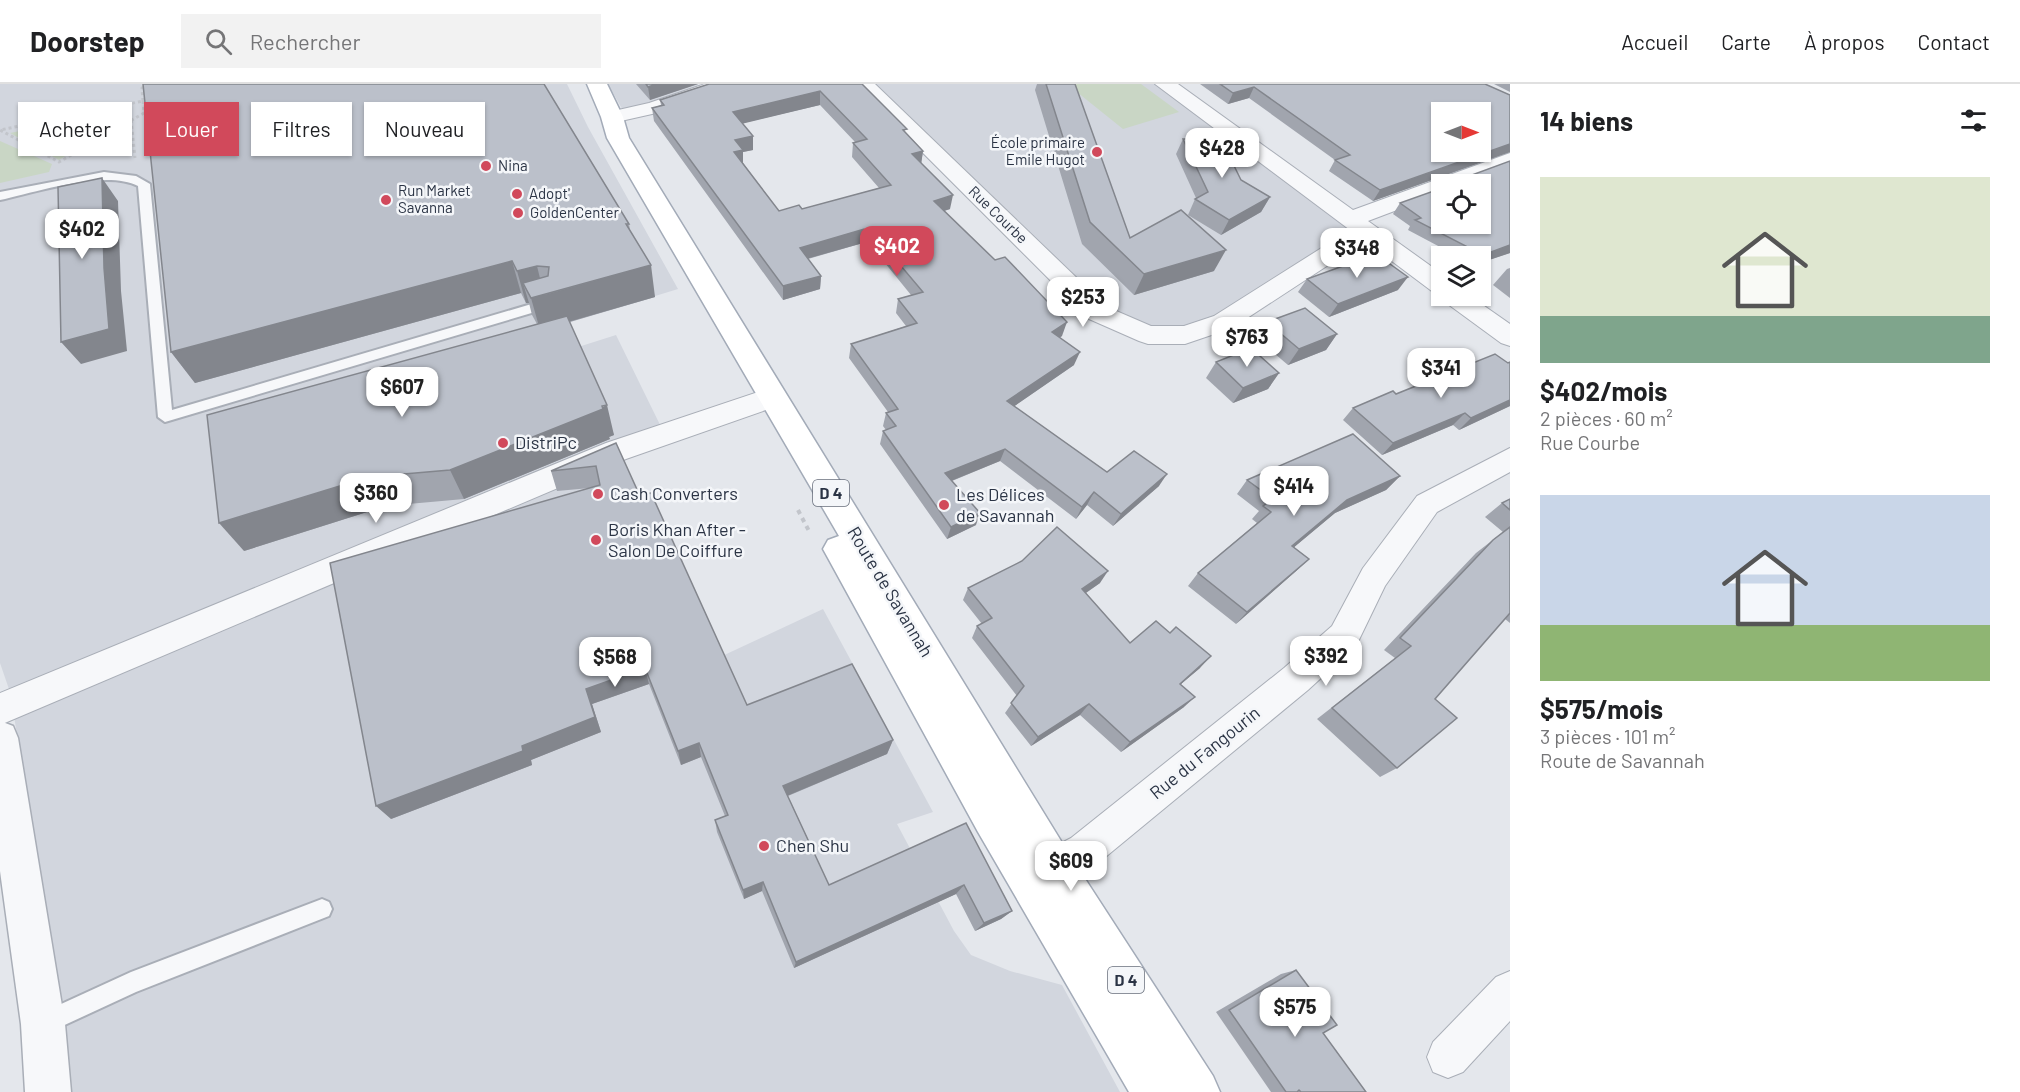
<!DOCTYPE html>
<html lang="fr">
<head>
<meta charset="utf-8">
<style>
	body { margin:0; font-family:Barlow,sans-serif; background:#f2f2f2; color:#202124; height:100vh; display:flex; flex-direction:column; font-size:22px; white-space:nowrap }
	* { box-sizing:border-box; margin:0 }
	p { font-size:20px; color:#757577 }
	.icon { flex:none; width:33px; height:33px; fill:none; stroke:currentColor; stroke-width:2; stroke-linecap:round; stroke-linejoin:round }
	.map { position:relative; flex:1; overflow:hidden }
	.drawer { display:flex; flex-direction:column; background:#fff; width:510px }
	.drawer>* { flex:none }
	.guide { position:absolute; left:18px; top:18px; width:570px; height:54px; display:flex; gap:12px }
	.needle { width:39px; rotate:90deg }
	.buttons { position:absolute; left:1431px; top:18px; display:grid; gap:12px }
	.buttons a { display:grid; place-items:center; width:60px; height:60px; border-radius:0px; background:#fff; box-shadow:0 2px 4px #0004; font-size:30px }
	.price { position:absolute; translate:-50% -51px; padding:0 14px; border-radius:12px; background:#fff; color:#222; font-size:20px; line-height:39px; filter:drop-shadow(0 2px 3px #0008) }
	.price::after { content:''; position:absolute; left:50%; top:36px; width:18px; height:14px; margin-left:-9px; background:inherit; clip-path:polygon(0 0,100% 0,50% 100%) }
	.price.selected { background:#d1495b; color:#fff }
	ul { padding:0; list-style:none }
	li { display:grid; align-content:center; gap:12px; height:318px; padding:0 30px }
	li span { display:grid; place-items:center; height:186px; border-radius:0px; color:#555 }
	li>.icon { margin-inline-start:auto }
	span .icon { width:108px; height:108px; fill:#fffc; stroke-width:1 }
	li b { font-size:26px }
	h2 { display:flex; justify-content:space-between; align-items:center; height:72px; padding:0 30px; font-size:26px }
	.tag { padding:0 21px; border-radius:0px; background:#fff; box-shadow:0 2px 4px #0004; font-size:21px; line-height:54px }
	.tag.selected { background:#d1495b; color:#fff }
	header { display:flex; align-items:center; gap:36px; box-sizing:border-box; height:84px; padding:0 30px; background:#fff; border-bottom:2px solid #e0e0e0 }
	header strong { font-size:28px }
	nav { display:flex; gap:33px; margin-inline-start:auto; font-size:21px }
	.search { width:420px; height:54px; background:#f2f2f2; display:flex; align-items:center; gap:15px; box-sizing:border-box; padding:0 21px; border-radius:0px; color:#757577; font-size:22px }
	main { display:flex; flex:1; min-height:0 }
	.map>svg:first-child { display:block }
</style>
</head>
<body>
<header>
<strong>Doorstep</strong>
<div class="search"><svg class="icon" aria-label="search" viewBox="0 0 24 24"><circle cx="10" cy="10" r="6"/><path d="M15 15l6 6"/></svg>Rechercher</div>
<nav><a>Accueil</a><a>Carte</a><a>À propos</a><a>Contact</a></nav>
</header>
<main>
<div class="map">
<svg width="1510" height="1008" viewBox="0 0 1510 1008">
	<rect width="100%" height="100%" fill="#e4e7ec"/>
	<!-- built -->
	<g fill="#d2d6de">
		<polygon points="0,0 567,0 588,43 678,205 564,240 575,264 616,251 665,351 617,367 720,573 823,525 933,728 897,740 954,847 971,871 1010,887 1062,901 1120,1008 72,1008 60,911 10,608 0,579"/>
		<polygon points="608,0 697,0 703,5 625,30"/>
		<polygon points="867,0 1164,0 1363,146 1188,248 1149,248 1102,227"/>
	</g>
	<!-- green -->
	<g fill="#c9d6c5">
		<polygon points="1067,0 1141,0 1179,28 1123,45"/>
		<polygon points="98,34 118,40 59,76 10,49 60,39 70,41"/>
		<polygon points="0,57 52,80 49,88 0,99"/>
	</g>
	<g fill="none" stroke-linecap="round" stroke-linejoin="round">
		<defs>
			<g id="service">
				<path d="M104,88L136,92L150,100L172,326L545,216H555L556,219L555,222L165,338L158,333L138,102C106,85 36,108 0,116V108Z"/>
				<polygon points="322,815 329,818 332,825 329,832 136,908 43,951 35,948 32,940 35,932 131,888"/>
			</g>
			<g id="minor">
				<polygon points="705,0 734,0 731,4 661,28 612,39 605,37 602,33 605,29 649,19"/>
				<polygon points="854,0 875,0 1107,223 1151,242 1184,242 1214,232 1350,146 1155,0 1178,0 1353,126 1510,69 1510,82 1463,100 1442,100 1442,109 1368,137 1442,190 1442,210 1433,208 1365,157 1232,244 1185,260 1148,260 1139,257 1089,235"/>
				<polygon points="1442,212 1470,212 1510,240 1510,262 1501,259 1445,218"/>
				<polygon points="773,303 783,306 787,313 783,320 626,375 0,641 0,609 606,359"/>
				<polygon points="1510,364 1510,388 1437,428 1385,502 1356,562 1308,606 1097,780 1033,814 1019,809 1014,795 1019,781 1071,754 1284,584 1332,542 1363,484 1417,412"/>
				<polygon points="1510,887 1510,937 1463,988 1448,994 1433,988 1427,973 1433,958 1496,893"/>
			</g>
			<polygon id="tertiary" points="0,637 13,642 18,654 65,940 71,1008 25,1008 21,940 0,787"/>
			<polygon id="primary" points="587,0 607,0 623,33 629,54 1069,770 1213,992 1220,1008 1129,1008 978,748 828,474 823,465 828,456 839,452 607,54 601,33"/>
		</defs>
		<!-- service casing -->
		<use href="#service" stroke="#a9aeb7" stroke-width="4"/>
		<!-- minor casing -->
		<use href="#minor" stroke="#a9aeb7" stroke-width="2"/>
		<!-- tertiary casing -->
		<use href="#tertiary" stroke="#a9aeb7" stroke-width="3"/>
		<!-- primary casing -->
		<use href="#primary" stroke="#a3abb8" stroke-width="3"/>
		<!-- path-far1 -->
		<g stroke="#c2c5cb" stroke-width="3" stroke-dasharray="3 3" stroke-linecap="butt">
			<polygon points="143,17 144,29 59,78 0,46"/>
			<polyline points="143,17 142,4 146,3"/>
			<polyline points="131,36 135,74"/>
		</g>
		<!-- path -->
		<polyline stroke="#c2c5cb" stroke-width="4" stroke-dasharray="4.5 4.5" stroke-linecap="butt" points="798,426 810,449"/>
		<!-- service -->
		<use href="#service" fill="#f7f8fa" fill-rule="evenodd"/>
		<!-- minor -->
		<use href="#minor" fill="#f7f8fa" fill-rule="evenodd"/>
		<!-- tertiary -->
		<use href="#tertiary" fill="#f7f8fa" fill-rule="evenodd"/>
		<!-- primary -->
		<use href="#primary" fill="#fff" fill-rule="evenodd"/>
	</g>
	<!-- wall -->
	<g fill="#a1a5ae" fill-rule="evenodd">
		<polygon points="636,0 698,0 650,16"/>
		<path d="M862,0L923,67L921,79L950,125L944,127L1062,252L1060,253L1074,281L1014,322L1107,388L1159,402L1113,442L1087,421L1076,435L1000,377L952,397L976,441L947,455L880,360L883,347L886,346L883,342L886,329L888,328L849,274L851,260L906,242L896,229L898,215L911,211L872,163L867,165L863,159L808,175L821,192L820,205L783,216L654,37L652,24L661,21L660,16ZM820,21L855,58L853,59L852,73L879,104L802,125L779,127L743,79V68L753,66L743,39Z"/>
		<polygon points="1037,0 1075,0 1130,154 1214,187 1134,211 1082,160 1035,6"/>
		<polygon points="1200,0 1485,0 1510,11 1510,68 1373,117 1329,87 1335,76 1249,14 1228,20"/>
		<polygon points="1494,0 1510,0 1510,8"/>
		<polygon points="1183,55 1241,96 1270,113 1261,128 1221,151 1188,131 1195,115 1196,114 1176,70"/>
		<polygon points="1510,77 1510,169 1480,179 1480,172 1457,172 1408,146 1410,142 1393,130 1400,119 1480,100 1446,100 1452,92 1472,91"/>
		<polygon points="629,140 630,146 655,213 570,238 614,351 609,353 610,355 464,415 386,422 244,467 537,240 532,231 529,219 526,219 521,209 195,299 171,268"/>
		<polygon points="1510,184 1510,214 1493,201 1507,185"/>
		<polygon points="1307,195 1398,206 1329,233 1298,208"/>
		<polygon points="1267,238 1337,250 1326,266 1288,281 1256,254"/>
		<polygon points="1216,278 1279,289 1268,305 1233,319 1206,294"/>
		<polygon points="1396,310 1510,322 1459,346 1453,341 1382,371 1343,336 1353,324"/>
		<polygon points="616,359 640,412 747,621 893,656 887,670 788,712 829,801 966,739 1012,827 1001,835 975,847 956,810 794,884 762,807 744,815 717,748 715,736 725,732 701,673 681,681 649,600 592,620 601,648 531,676 532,681 391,735 590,404 557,407 551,387"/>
		<polygon points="1400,392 1386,406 1335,429 1294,463 1309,475 1296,487 1236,540 1188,502 1198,489 1257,439 1252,435 1259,427 1237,410 1247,396"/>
		<polygon points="1510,415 1510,539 1505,535 1435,615 1397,684 1380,693 1317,635 1395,574 1384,566 1476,469 1503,448 1485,433 1502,419"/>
		<polygon points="1100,499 1086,509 1130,559 1200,584 1181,600 1184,623 1121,668 1080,631 1031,662 1005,629 1017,612 972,554 977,542 982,540 963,516 968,504"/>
		<polygon points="1296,886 1323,949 1366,1008 1271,1008 1216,928 1281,890"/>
	</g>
	<!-- shaded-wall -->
	<g fill="#83868d">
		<polygon points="656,0 698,0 650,16 648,3"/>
		<polygon points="1254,3 1249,14 1228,20 1233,9"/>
		<polygon points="820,7 820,21 733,42 733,28"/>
		<polygon points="753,52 753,66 743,68 743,80 734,82 735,56"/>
		<polygon points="1510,60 1510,68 1373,117 1380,106"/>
		<polygon points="923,67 921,81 912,70"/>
		<polygon points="102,94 118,117 121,207 127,267 81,280 61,258 104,184"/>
		<polygon points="953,111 950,125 931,131 934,117"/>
		<polygon points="1270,113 1261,128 1221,151 1229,136"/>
		<polygon points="864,145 863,159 799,177 800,164"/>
		<polygon points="874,150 872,163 867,165 869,151"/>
		<polygon points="1510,161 1510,169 1480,179 1480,174 1483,171"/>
		<polygon points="1226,166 1214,187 1134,211 1144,190"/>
		<polygon points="512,177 521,209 195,299 171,268"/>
		<polygon points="651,181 655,213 540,246 531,214 523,199 529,219 526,219 517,187 537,182 544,211"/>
		<polygon points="821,192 820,205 783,216 783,202"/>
		<polygon points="1408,193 1398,206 1329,233 1338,220"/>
		<polygon points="1067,238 1062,252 1047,262 1052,248"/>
		<polygon points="1337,250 1326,266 1288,281 1299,265"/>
		<polygon points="1080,268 1074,281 1003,330 1007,317"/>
		<polygon points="1279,289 1268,305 1233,319 1243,304"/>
		<polygon points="1510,316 1510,322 1459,346 1471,334"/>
		<polygon points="607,321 614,351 609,353 610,355 464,415 450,386"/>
		<polygon points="1465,329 1453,341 1382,371 1393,359"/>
		<polygon points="1005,365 1000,377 941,401 945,389"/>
		<polygon points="1167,390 1159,402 1113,442 1121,430"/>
		<polygon points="1400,392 1386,406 1335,429 1280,475 1292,462 1347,416"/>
		<polygon points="369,393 386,422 244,467 219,439"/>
		<polygon points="1094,408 1087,421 1076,435 1082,423"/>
		<polygon points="980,429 976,441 947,455 951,443"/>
		<polygon points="1309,475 1296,487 1236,540 1247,528"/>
		<polygon points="1108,487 1100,499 1074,517 1082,505"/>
		<polygon points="1211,572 1200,584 1169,610 1180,600"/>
		<polygon points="645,584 649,600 592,620 601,648 531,676 532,681 391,735 376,722 522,662 586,605"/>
		<polygon points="1195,613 1184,623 1121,668 1130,658"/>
		<polygon points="1089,620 1080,631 1031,662 1038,653"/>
		<polygon points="893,656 887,670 782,714 783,702"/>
		<polygon points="699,659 701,673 681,681 678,667"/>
		<polygon points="763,798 762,807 744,815 743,806"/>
		<polygon points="964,801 956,810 794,884 796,878"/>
		<polygon points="1012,827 1001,835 975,847 984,839"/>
	</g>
	<!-- building -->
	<g fill="#bbc0ca" stroke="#83868d" stroke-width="1.5" fill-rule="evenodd">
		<polygon points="143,0 544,0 629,140 626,140 651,181 531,214 523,199 548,192 549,183 537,182 517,187 512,177 171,268"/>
		<polygon points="646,0 656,0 648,3"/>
		<path d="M709,0H862L907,45L903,46L923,67L912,70L953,111L934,117L995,176L1005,173L1067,238L1052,248L1080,268L1007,317L1107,388L1134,367L1167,390L1121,430L1094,408L1082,423L1005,365L945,389L980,429L951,443L883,347L896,342L886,329L898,325L851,260L917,239L898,215L923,208L874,150L869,151L864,145L800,164L821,192L783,202L652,24L664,21L660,16ZM820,7L867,55L853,59L891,101L802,125L799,121L779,127L734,68L743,66L735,56L753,52L733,28Z"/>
		<polygon points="1046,0 1075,0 1130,154 1181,126 1226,166 1144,190 1090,138"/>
		<path d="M1220,0H1485L1510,11V60L1380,106L1335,76L1350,71L1254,3L1233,9ZM1442,28H1480V68H1442Z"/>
		<polygon points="1183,55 1221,55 1241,96 1270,113 1229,136 1195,115 1208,108"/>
		<polygon points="1510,77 1510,161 1483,171 1415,136 1421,134 1400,119 1442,104 1442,140 1480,140 1480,100 1450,100 1452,92 1472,91"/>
		<polygon points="102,94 104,184 109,245 61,258 58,103"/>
		<polygon points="1376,170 1408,193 1338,220 1307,195"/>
		<polygon points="1305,224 1337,250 1299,265 1267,238"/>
		<polygon points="567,232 607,321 602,322 603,325 450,386 369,393 219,439 207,331"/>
		<polygon points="1251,264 1279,289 1243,304 1216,278"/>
		<polygon points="1495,270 1508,279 1510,278 1510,316 1471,334 1465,329 1393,359 1353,324 1393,307 1396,310"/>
		<polygon points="1353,350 1400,392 1347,416 1292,462 1309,475 1247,528 1198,489 1271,428 1263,422 1273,415 1247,396"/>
		<polygon points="616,359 640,412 651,409 747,621 852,580 893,656 783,702 829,801 966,739 1012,827 984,839 964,801 796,878 763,798 743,806 715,736 728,731 699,659 678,667 645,584 586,605 595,633 522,662 523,667 376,722 330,479 600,401 596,382 551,387"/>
		<polygon points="1510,415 1510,426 1502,419"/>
		<polygon points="1057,443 1108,487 1082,505 1130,559 1156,537 1170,549 1176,543 1211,572 1180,600 1195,613 1130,658 1089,620 1038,653 1011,619 1024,602 977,542 992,534 968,504 1022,477"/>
		<polygon points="1510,443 1510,529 1435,615 1457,634 1397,684 1332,624 1411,562 1400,554 1493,456"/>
		<polygon points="1296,886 1337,941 1323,949 1366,1008 1301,1008 1299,1006 1297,1008 1286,1008 1229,926"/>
	</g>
	<!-- markers -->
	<g fill="#d1495b" stroke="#f4f6f9" stroke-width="2">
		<circle cx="1097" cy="68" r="6"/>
		<circle cx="486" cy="82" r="6"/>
		<circle cx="517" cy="110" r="6"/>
		<circle cx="386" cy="116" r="6"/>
		<circle cx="518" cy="129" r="6"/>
		<circle cx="503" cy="359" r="6"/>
		<circle cx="598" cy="410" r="6"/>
		<circle cx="944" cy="421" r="6"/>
		<circle cx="596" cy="456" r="6"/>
		<circle cx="764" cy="762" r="6"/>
	</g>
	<g text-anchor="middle" stroke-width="5" stroke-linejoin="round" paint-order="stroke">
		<!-- far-poi labels -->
		<g font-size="15" fill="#2b3445" stroke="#f4f6f9" text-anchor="start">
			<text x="1085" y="64" text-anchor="end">École primaire<tspan x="1085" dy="17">Emile Hugot</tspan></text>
			<text x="498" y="87">Nina</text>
			<text x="398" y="112">Run Market<tspan x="398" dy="17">Savanna</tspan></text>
			<text x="529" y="115">Adopt'</text>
			<text x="530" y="134">GoldenCenter</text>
		</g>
		<!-- far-street labels -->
		<g font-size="15" fill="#2b3445" stroke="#f4f6f9">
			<text transform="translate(998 131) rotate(44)" y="5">Rue Courbe</text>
		</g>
		<!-- shield labels -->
		<g fill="#f4f6f9" stroke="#676e7b" stroke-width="1.5">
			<rect x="813" y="396" width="36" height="26" rx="4.5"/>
			<rect x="1108" y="883" width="36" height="26" rx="4.5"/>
		</g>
		<g font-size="16" font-weight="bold" fill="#2b3445">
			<text x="831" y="415">D 4</text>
			<text x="1126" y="902">D 4</text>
		</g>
		<!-- poi labels -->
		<g font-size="18" fill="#2b3445" stroke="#f4f6f9" text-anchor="start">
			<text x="515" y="365">DistriPc</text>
			<text x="610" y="416">Cash Converters</text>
			<text x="956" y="417">Les Délices<tspan x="956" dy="21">de Savannah</tspan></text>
			<text x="608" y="452">Boris Khan After -<tspan x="608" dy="21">Salon De Coiffure</tspan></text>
			<text x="776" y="768">Chen Shu</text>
		</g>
		<!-- street labels -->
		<g font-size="18" fill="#2b3445" stroke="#f4f6f9">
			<text transform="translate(890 508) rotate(59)" y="6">Route de Savannah</text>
			<text transform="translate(1205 669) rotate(-39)" y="6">Rue du Fangourin</text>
		</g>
	</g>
</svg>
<div class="buttons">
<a><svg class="needle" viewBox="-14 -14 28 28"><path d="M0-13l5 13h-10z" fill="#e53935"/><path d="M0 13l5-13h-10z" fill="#757577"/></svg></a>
<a><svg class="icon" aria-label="locate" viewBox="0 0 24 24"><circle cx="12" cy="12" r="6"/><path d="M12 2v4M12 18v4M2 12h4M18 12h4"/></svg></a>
<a><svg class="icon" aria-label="layers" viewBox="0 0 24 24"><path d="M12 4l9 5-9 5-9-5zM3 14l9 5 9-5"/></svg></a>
</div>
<b class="price" style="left:1222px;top:95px">$428</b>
<b class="price" style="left:82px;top:176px">$402</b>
<b class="price selected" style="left:897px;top:193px">$402</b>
<b class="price" style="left:1357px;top:195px">$348</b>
<b class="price" style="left:1083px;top:244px">$253</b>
<b class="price" style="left:1247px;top:284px">$763</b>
<b class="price" style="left:1441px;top:315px">$341</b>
<b class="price" style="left:402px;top:334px">$607</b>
<b class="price" style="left:1294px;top:433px">$414</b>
<b class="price" style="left:376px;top:440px">$360</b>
<b class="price" style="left:1326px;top:603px">$392</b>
<b class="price" style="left:615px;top:604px">$568</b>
<b class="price" style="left:1071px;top:808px">$609</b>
<b class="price" style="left:1295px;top:954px">$575</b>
<div class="guide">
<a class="tag">Acheter</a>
<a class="tag selected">Louer</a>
<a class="tag">Filtres</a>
<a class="tag">Nouveau</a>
</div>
</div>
<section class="drawer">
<h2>14 biens<svg class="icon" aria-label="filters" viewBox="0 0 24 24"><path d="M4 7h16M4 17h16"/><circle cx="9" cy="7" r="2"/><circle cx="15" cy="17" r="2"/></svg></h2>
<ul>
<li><span style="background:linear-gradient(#dfe7d0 75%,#7fa58c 0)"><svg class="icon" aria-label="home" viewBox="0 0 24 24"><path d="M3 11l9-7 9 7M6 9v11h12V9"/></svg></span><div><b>$402/mois</b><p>2 pièces · 60 m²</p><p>Rue Courbe</p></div></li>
<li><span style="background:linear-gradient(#c9d6e8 70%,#8fb573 0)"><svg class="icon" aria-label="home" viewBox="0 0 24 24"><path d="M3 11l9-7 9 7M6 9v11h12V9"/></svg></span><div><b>$575/mois</b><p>3 pièces · 101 m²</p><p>Route de Savannah</p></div></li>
</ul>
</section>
</main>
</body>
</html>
